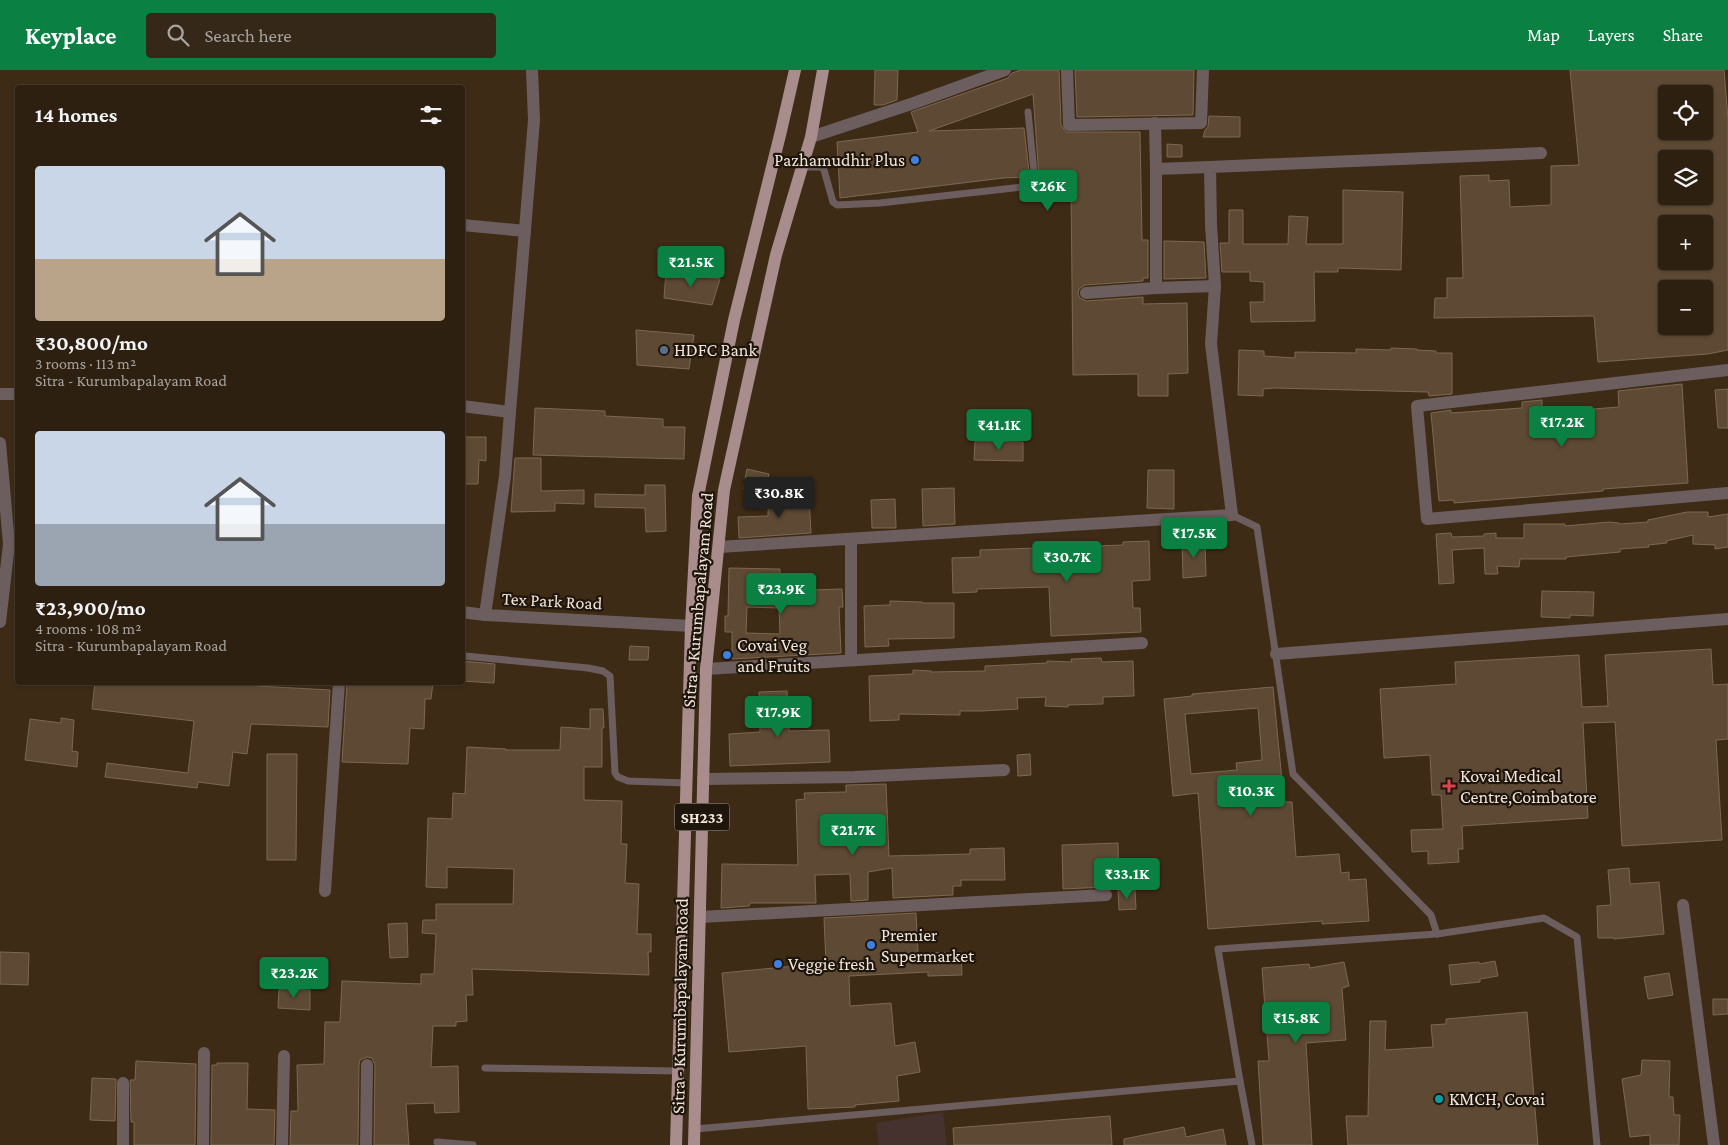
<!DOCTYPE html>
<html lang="en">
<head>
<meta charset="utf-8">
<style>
	body { margin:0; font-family:"Crimson Pro",serif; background:#362819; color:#f1f3f6; height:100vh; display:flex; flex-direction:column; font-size:19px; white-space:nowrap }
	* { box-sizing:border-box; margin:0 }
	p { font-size:16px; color:#a7a39f }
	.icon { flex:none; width:28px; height:28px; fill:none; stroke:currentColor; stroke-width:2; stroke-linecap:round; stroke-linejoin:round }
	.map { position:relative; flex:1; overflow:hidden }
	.panel { position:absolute; left:15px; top:15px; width:450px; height:600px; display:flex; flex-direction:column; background:#2e2010; border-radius:5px; box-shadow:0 1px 4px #0004,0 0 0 1px #493e30 }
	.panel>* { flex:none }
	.tools { position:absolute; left:1658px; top:15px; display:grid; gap:10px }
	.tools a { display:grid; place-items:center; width:55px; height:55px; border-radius:5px; background:#2e2010; box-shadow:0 1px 4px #0004,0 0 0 1px #493e30; font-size:25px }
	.price { position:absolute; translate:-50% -42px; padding:0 11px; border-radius:5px; background:#0b8043; color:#fff; font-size:16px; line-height:32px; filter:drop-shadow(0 1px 2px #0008) }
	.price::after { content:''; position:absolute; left:50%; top:30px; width:15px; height:11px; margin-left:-8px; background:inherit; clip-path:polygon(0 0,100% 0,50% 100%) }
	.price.active { background:#222; color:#fff }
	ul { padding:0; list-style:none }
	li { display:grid; align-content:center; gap:10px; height:265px; padding:0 20px }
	li span { display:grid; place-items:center; height:155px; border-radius:5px; color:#555 }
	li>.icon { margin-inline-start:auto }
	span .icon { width:90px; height:90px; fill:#fffc; stroke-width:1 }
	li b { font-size:21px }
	h2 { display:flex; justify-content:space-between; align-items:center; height:60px; padding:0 20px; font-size:21px }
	header { display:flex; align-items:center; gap:30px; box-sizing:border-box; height:70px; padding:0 25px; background:#0b8043; color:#fff }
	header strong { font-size:24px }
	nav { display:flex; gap:28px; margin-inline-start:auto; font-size:18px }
	.search { width:350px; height:45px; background:#362819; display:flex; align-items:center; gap:12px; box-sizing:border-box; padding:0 18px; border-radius:5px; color:#a7a39f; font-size:19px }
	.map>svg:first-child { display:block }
</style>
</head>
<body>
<header>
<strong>Keyplace</strong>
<div class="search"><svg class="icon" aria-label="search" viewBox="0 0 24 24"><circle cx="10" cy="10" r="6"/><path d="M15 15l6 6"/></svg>Search here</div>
<nav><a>Map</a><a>Layers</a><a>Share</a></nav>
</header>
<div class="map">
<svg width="1728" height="1075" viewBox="0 0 1728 1075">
	<rect width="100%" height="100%" fill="#3e2b16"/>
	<!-- education -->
	<polygon fill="#45312d" points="943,1042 947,1075 879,1075 876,1053"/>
	<!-- building -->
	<g fill="#5e4a34" stroke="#7d6751" fill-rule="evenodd">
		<polygon points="875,0 898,0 897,30 883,35 874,35"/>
		<polygon points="1021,0 1059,0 1061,55 1066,62 1140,62 1142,170 1148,170 1148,208 1143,208 1143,211 1085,215 1079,219 1078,224 1080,228 1086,231 1143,227 1143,234 1187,233 1188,303 1168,304 1168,326 1138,326 1138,304 1073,305 1071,118 1040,121 1033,24 929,61 1024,58 1029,102 1027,107 1003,108 840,128 837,72 918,62 911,42 1008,8 1012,3"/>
		<polygon points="1075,0 1194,0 1193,45 1077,47"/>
		<path d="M1570,0H1724L1728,49V280L1708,284L1598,292L1594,246L1434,248L1435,228H1447V208H1463L1460,106L1489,105V111L1509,110L1510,137L1551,135V96L1579,95ZM1666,24H1704V61H1666ZM1666,89H1704V126H1666ZM1666,154H1704V191H1666ZM1666,219H1704V256H1666Z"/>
		<polygon points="1209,46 1240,47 1240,67 1203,67 1205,60 1208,57"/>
		<polygon points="1167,74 1182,75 1182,87 1167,87"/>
		<polygon points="1343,120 1403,122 1401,200 1338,198 1338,202 1314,202 1315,251 1251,252 1250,232 1264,232 1264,212 1250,211 1250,202 1222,202 1220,173 1229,173 1229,140 1243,140 1243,174 1288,174 1289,146 1308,147 1306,174 1343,174"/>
		<polygon points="1164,171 1204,172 1206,208 1164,209"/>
		<polygon points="666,202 720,209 712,235 664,228"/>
		<polygon points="636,260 694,265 689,299 637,295"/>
		<polygon points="1391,278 1417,279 1417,280 1436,281 1436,283 1452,283 1452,324 1429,326 1428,322 1275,318 1263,319 1263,326 1238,325 1239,280 1264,281 1264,286 1295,288 1295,282 1356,283 1356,279 1391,280"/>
		<polygon points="1682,314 1688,413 1603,419 1603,421 1454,433 1454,430 1439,431 1431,343 1451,340 1451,343 1522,338 1522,332 1542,330 1542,343 1619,337 1618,321"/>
		<polygon points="1728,319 1728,358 1718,358 1715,320"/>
		<polygon points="535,338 605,341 605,346 663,349 663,357 685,357 684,389 533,385"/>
		<polygon points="462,367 486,367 486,391 479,390 478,414 462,414"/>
		<polygon points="975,371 1023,372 1023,391 974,390"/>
		<polygon points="515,388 541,388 541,421 584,420 584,434 555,433 555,441 511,442"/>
		<polygon points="747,399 769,404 765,424 743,419"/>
		<polygon points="1148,400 1174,400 1174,439 1147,438"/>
		<polygon points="645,415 665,415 666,461 646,462 645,438 595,437 595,424 645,425"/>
		<polygon points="954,418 955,454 923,456 922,419"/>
		<polygon points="809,427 811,463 739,468 738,447 768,446 768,429"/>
		<polygon points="895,429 896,458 872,458 871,430"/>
		<polygon points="1687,442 1708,442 1708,447 1728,444 1728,477 1715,479 1715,475 1693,474 1693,465 1666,471 1667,473 1648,475 1649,477 1620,479 1620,482 1566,487 1566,489 1520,489 1519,497 1497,496 1498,504 1485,504 1484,478 1452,480 1454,513 1439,514 1436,464 1451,463 1452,467 1484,466 1484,464 1496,463 1496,468 1524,468 1524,454 1565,454 1565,456 1609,452 1619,453 1619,454 1648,452 1648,450"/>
		<polygon points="1205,470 1206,506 1183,508 1182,471"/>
		<polygon points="1149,471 1150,510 1132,511 1133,538 1140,538 1141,562 1051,566 1049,517 977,519 977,522 953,523 952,488 980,487 980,480 1123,475 1123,472"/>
		<path d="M729,498L780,499V504L810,505V520L842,519L843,537H839L841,583L732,589V562H725V546H728ZM747,537L779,538L780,564L746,563Z"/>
		<polygon points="1542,521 1594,522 1593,546 1570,545 1570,548 1541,547"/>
		<polygon points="890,531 922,532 922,533 954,533 954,568 888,569 889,576 865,577 864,536 890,535"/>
		<polygon points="630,576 649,577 648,590 629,590"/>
		<polygon points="1711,579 1713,615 1728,614 1728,669 1716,670 1722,770 1622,776 1615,652 1583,653 1588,748 1462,756 1463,779 1458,779 1459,792 1428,794 1428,781 1412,782 1411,760 1443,759 1441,725 1432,725 1430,685 1384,688 1380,619 1456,614 1455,592 1579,585 1582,637 1608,636 1605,585"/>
		<polygon points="1101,588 1102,592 1133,591 1134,626 1103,627 1103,634 1068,635 1068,637 1045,636 1046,627 1017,628 1018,639 982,641 960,641 960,645 899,644 899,650 870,651 869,606 913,604 913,600 931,601 931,602 985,601 985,596 1047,593 1047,591 1072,592 1071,589"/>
		<polygon points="462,591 495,594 494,613 462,611"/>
		<polygon points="95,612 257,612 257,616 330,620 328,657 251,654 247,684 233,682 229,716 198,712 197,718 105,707 107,693 188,703 194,651 92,639"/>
		<polygon points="347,612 433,612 431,629 425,629 424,659 410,658 408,694 342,692"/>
		<path d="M1273,617L1284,732H1292L1296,787L1339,784L1341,803L1349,802V810L1366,809L1369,851L1322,854V851L1208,859L1198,723L1173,726L1164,629L1192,626V624ZM1258,638L1262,690L1236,693L1237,700L1191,704L1185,644Z"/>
		<polygon points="787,621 789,661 829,660 830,692 730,696 729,664 760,662 759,622"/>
		<polygon points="590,639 603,639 604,658 602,658 602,697 584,697 584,730 622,731 621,774 627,774 625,813 639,814 637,864 651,864 651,882 648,882 649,905 472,899 473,925 466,925 467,951 456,952 456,956 433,956 431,997 458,996 459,1042 435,1043 434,1033 406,1034 409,1075 374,1075 375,995 372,988 367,987 360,990 359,995 358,1075 290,1075 291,1041 298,1041 297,995 324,994 325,952 340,952 342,911 421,914 421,904 434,904 436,864 422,863 423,850 436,850 436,834 513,834 514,799 447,797 447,818 426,817 428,748 452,749 453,723 465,724 467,677 506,679 506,680 560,680 561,657 590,659"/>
		<polygon points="61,648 74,650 72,681 78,682 77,697 25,690 30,649 61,653"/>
		<polygon points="267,684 297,684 296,790 267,790"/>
		<polygon points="1030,684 1031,705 1018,706 1017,685"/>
		<polygon points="886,714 889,786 970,784 970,779 1004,778 1005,810 961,810 961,816 953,816 953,825 893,828 892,798 868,802 868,830 851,831 850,804 815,805 816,833 750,833 749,836 721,838 722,794 798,795 796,730 805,729 804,723 846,722 846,715"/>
		<polygon points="1118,773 1119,819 1111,819 1106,817 1063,819 1062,775"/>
		<polygon points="1629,798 1630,814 1659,812 1664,864 1614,869 1614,868 1598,868 1597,836 1611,835 1608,800"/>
		<polygon points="1135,819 1136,839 1119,840 1118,820"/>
		<polygon points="916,843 918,883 961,882 962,905 928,906 928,902 849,906 850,936 891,933 895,976 915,972 920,1002 897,1006 899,1031 855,1035 855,1037 808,1039 806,976 729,982 722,903 826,893 824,848"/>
		<polygon points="407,853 408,887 390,888 388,854"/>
		<polygon points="0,882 29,883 28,915 0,914"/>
		<polygon points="1495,891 1498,906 1480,909 1480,912 1451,915 1449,895 1479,892 1479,894"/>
		<polygon points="1344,892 1349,916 1342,918 1346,970 1306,973 1312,1075 1263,1075 1258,991 1269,991 1262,898 1309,894 1310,898"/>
		<polygon points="1669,903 1673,925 1648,929 1644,907"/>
		<polygon points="279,919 310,920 310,940 278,938"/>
		<polygon points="1713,929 1728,929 1728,944 1713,945"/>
		<polygon points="1527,942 1538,1075 1348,1075 1346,1046 1368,1046 1370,951 1386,951 1385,980 1433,977 1431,955 1446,954 1446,949"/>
		<polygon points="1642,990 1670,991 1669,1027 1673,1027 1674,1045 1680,1045 1679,1075 1650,1075 1650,1065 1630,1067 1622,1009 1641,1005"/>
		<polygon points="136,991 196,994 195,1075 134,1075 134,1052 131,1052 130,1010 135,1010"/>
		<polygon points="217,993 248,993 247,1039 275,1040 274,1075 211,1075 212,995 217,995"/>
		<polygon points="92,1008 116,1009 115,1051 90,1050"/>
		<polygon points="1110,1046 1112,1075 954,1075 953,1058"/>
		<polygon points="1184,1057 1186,1067 1223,1059 1226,1075 1124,1075 1124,1069"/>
	</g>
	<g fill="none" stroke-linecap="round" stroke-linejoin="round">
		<!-- service -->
		<g stroke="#6c5e5e" stroke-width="7">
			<path d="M802,97H821L824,100L833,132L837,135L880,133L1023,117C1031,114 1033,111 1034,102L1028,42"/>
			<polyline points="1232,445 1257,457 1293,704 1431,845 1437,864 1544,848 1577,867 1597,1075"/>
			<polyline points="465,586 588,598 603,601 610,606 615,703 618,707 628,711 686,713"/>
			<polyline points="485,998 678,1001"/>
			<polyline points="695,1059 1240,1011"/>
			<polyline points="437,1072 473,1075"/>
			<polyline points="1252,1075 1240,1011 1218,879 1437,864"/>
		</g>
		<!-- minor -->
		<g stroke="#6c5e5e" stroke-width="12">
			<polyline points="1067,0 1069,55 1201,53 1203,0"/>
			<polyline points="1155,53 1156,99 1210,97"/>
			<polyline points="811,67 914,33 1005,0"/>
			<polyline points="462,155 525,161"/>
			<polyline points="1156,218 1215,216"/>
			<polyline points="1086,223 1156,218 1156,99"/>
			<polyline points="1728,300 1417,336 1427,449 1728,423"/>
			<polyline points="510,342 534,50 532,0"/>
			<polyline points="0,373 9,474 0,552"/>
			<polyline points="851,469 851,590"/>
			<polyline points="719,477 1232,445 1211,274 1215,216 1211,155 1210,97 1541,83"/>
			<polyline points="462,542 485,545"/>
			<polyline points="1276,584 1728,549"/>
			<polyline points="706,599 1142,573"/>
			<polyline points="703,709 854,707 1004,700"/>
			<polyline points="325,821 339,612"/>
			<polyline points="1683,835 1714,1075"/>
			<polyline points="700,847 1106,825"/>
			<polyline points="123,1013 123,1075"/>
			<polyline points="203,1075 204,983"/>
			<polyline points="282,1075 284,986"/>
			<polyline points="366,1075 367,995"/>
		</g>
		<!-- tertiary -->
		<g stroke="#6c5e5e" stroke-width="12">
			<polyline points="0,324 18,324"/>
			<polyline points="462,336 510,342 505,406 485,545 710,557"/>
		</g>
		<!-- primary -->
		<g stroke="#a98c8c" stroke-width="12">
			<polyline points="676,1075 691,556 698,426 734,250 781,61 795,0"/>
			<polyline points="694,1075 706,599 724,420 776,185 811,67 823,0"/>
		</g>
	</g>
	<!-- markers -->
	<g fill="#3f7fe0" stroke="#1e150c" stroke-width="2">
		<circle cx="915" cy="90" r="5"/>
		<circle cx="727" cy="585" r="5"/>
		<circle cx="871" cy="875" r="5"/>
		<circle cx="778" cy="894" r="5"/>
	</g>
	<circle fill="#5c6f8a" stroke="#1e150c" stroke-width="2" cx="664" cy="280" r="5"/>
	<path fill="#e0444e" stroke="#1e150c" stroke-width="2" d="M1446.5 708.5h5v5h5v5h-5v5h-5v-5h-5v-5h5z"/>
	<circle fill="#0f9aa8" stroke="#1e150c" stroke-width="2" cx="1439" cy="1029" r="5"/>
	<g text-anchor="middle" stroke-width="4.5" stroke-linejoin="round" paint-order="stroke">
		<!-- shield labels -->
		<rect fill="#1e150c" stroke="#b2a79b" stroke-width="1" x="674.5" y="733.5" width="55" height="27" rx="4"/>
		<g font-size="16" font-weight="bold" fill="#f2e5d8">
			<text x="702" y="753">SH233</text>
		</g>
		<!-- poi labels -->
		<g font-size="18" fill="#f2e5d8" stroke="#1e150c" text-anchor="start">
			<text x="905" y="96" text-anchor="end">Pazhamudhir Plus</text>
			<text x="674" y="286">HDFC Bank</text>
			<text x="737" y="581">Covai Veg<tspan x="737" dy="21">and Fruits</tspan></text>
			<text x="1460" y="712">Kovai Medical<tspan x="1460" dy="21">Centre,Coimbatore</tspan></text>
			<text x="881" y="871">Premier<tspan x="881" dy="21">Supermarket</tspan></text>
			<text x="788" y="900">Veggie fresh</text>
			<text x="1449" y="1035">KMCH, Covai</text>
		</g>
		<!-- street labels -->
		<g font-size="18" fill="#f2e5d8" stroke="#1e150c">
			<text transform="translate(698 530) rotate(-85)" y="6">Sitra - Kurumbapalayam Road</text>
			<text transform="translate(552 531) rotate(3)" y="6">Tex Park Road</text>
			<text transform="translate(680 936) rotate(-89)" y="6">Sitra - Kurumbapalayam Road</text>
		</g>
	</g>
</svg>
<div class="tools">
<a><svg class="icon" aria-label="locate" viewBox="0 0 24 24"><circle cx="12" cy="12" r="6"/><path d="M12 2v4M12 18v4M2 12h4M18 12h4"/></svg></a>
<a><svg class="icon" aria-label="layers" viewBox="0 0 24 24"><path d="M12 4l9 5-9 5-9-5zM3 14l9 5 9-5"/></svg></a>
<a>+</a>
<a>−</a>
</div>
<b class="price" style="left:1048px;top:142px">₹26K</b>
<b class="price" style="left:691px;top:218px">₹21.5K</b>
<b class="price" style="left:1562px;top:378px">₹17.2K</b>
<b class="price" style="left:999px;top:381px">₹41.1K</b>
<b class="price active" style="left:779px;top:449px">₹30.8K</b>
<b class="price" style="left:1194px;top:489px">₹17.5K</b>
<b class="price" style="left:1067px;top:513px">₹30.7K</b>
<b class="price" style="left:781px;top:545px">₹23.9K</b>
<b class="price" style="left:778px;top:668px">₹17.9K</b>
<b class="price" style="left:1251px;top:747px">₹10.3K</b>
<b class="price" style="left:853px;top:786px">₹21.7K</b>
<b class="price" style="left:1127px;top:830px">₹33.1K</b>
<b class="price" style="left:294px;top:929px">₹23.2K</b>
<b class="price" style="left:1296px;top:974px">₹15.8K</b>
<section class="panel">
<h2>14 homes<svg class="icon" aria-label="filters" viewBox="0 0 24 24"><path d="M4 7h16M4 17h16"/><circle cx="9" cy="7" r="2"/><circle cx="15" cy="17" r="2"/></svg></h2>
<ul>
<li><span style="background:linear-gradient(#c9d6e8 60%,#b9a48a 0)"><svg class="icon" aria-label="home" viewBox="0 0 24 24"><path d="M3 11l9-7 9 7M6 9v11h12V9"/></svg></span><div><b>₹30,800/mo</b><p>3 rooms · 113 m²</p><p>Sitra - Kurumbapalayam Road</p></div></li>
<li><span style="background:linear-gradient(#c9d6e8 60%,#9aa5b1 0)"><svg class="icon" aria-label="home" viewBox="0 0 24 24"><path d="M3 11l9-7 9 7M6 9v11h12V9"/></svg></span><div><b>₹23,900/mo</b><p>4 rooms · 108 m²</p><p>Sitra - Kurumbapalayam Road</p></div></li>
</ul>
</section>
</div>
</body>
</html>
